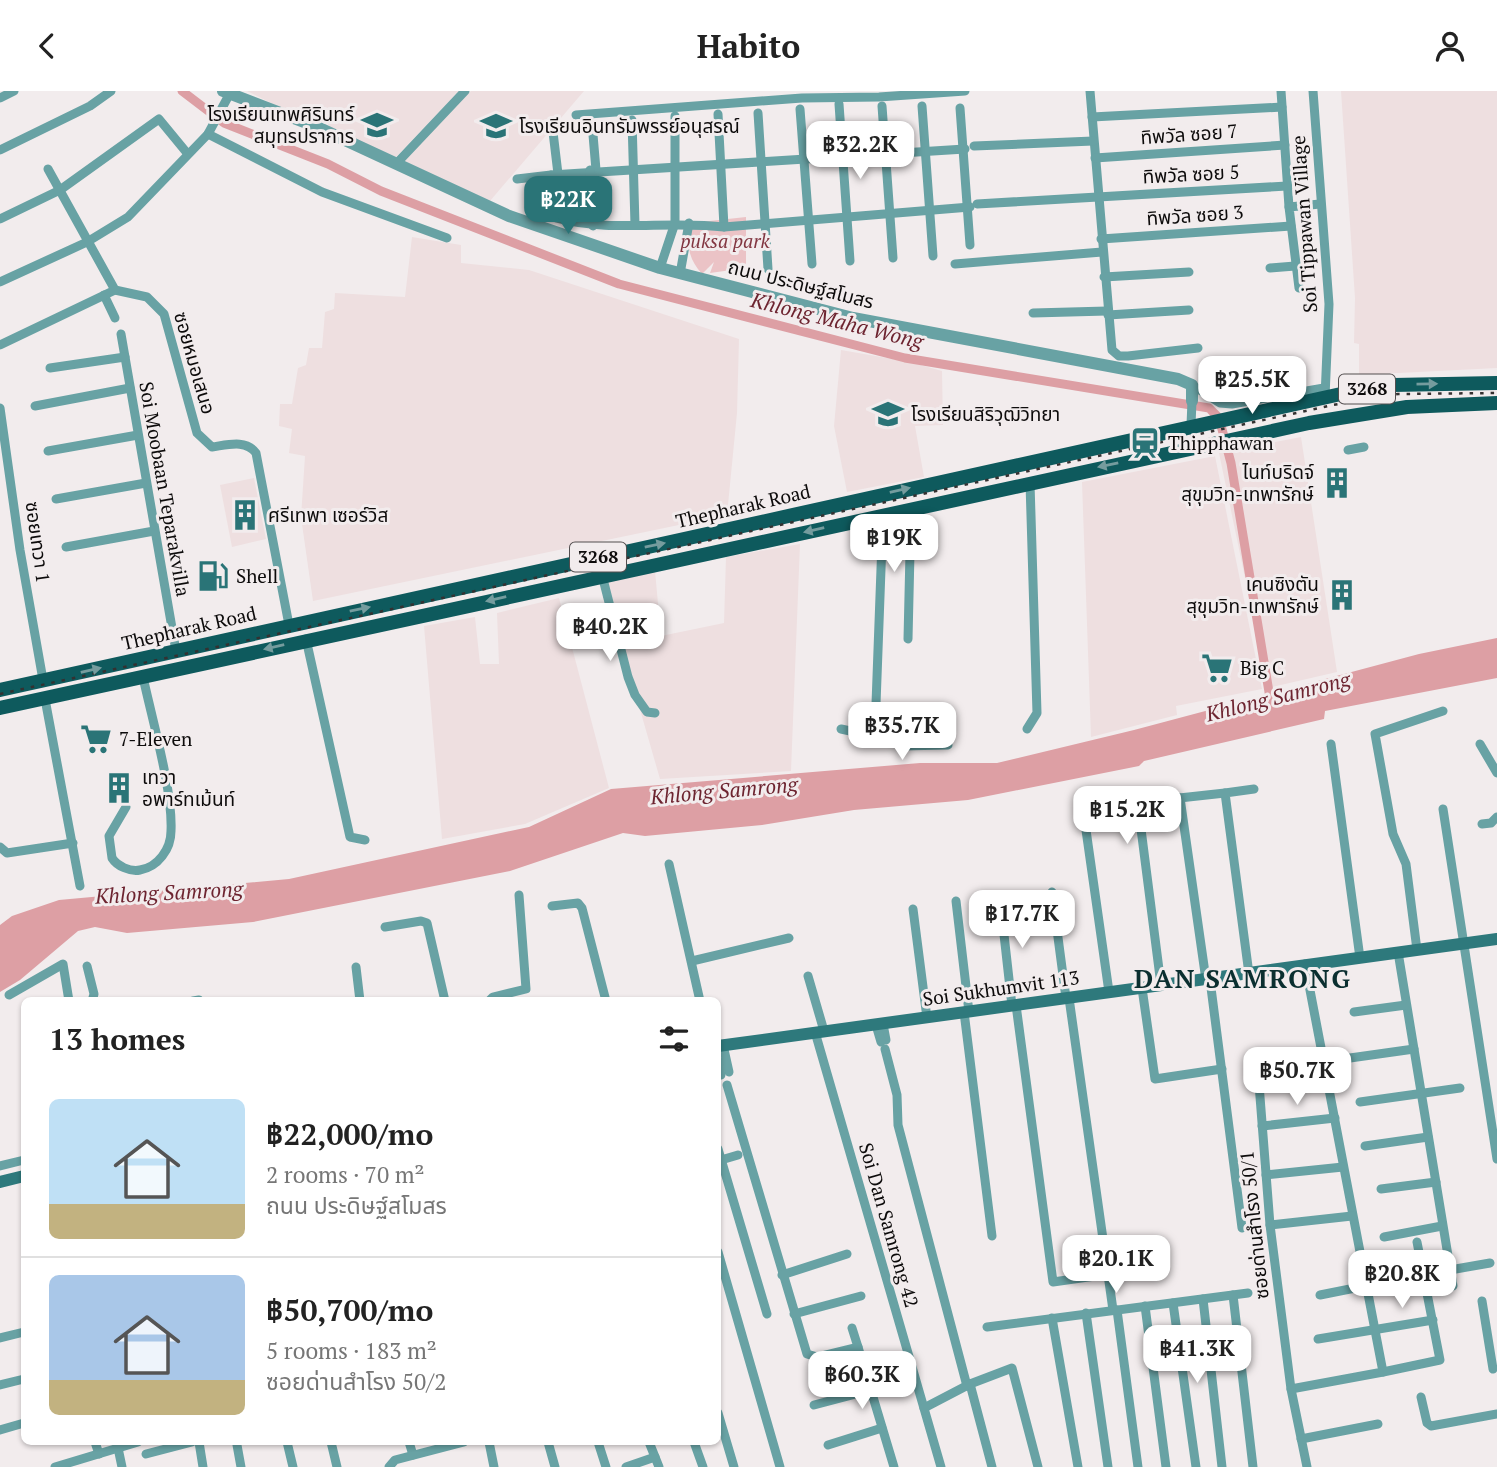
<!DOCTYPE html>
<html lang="en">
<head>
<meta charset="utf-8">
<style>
	body { margin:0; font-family:"PT Serif","Noto Sans Thai",serif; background:#f6f6f6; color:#222; height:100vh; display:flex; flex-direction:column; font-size:26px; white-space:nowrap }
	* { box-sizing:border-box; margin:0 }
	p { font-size:23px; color:#767676 }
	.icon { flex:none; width:38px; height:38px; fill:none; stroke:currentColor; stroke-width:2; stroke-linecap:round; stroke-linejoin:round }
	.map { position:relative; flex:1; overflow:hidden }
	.details { position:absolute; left:21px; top:906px; width:700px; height:448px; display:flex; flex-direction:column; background:#fff; border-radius:10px; box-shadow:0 2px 5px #0004 }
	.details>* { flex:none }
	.price { position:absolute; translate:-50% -60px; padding:0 16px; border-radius:14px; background:#fff; color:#222; font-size:23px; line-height:46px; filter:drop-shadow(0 2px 4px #0008) }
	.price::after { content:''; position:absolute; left:50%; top:42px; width:21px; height:16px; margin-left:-10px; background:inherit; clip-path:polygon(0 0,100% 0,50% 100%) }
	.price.on { background:#2a7477; color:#fff }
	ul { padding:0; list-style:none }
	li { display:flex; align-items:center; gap:21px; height:175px; padding:0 28px }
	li+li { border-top:2px solid #e0e0e0 }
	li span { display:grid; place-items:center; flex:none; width:196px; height:140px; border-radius:10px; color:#555 }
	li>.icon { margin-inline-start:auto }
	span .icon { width:84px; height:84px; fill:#fffc; stroke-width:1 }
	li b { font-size:30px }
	h2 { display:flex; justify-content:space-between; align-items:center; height:84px; padding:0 28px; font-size:30px }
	header { display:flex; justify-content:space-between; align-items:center; height:91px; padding:0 28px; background:#fff; font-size:32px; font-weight:800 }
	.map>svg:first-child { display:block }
</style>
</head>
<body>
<header><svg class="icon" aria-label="back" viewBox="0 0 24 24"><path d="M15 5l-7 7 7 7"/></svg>Habito<svg class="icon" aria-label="person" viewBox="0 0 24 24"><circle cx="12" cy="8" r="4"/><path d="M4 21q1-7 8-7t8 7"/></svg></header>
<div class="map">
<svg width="1497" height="1376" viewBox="0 0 1497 1376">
	<rect width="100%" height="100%" fill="#f2eced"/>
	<!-- built -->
	<g fill="#eedfe0">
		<polygon points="247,0 459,0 396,66 332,38 325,30 300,17 285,19"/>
		<polygon points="471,0 584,0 490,110 404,70"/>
		<polygon points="1341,0 1497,0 1497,277 1359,284 1359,253 1354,252 1355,207"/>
		<polygon points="412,146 461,154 461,172 529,179 739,248 737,322 727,424 313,510 301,426 305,365 289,362 292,338 279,335 280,313 292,313 298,277 306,274 309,257 322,257 325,221 334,218 335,202 405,206"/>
		<polygon points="841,259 910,271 942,280 943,334 915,335 924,386 847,401 834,335"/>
		<polygon points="1301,346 1337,581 1268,597 1219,362"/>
		<polygon points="1215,365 1262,598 1176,615 1177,624 1091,646 1082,391"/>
		<polygon points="254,387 266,448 232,456 220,394"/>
		<polygon points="800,453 791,680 660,688 603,490 655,480 661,545 724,532 726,466"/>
		<polygon points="559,507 609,697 525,733 442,748 424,535 475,526 480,573 499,573 497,522"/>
	</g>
	<!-- green -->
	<path fill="#ebc3c6" d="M746,126V177L710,182L714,171L702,183C687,166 687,153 691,132Z"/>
	<!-- water -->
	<polygon fill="#dd9fa4" points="1497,547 1497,587 1325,620 1324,628 1144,670 1139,675 968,709 854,719 762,734 645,745 623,742 510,780 253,831 127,842 95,836 78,840 20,889 0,901 0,834 12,825 59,809 289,788 529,736 611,698 920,672 997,672 1134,639 1419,563"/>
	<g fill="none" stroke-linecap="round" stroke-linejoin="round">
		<!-- canal -->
		<polyline stroke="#dd9fa4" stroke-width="9" points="182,0 224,32 328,73 381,100 619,193 905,267 1209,317 1219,327 1231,372 1271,613"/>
		<!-- minor -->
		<g stroke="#68a2a4" stroke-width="9">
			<polyline points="1090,0 1112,259 1119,265 1128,265 1198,257"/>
			<polyline points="1281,0 1289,116"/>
			<polyline points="1313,0 1329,213 1325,306"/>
			<polyline points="0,7 14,0"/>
			<polyline points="839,13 850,170"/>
			<polyline points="882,15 893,167"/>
			<polyline points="922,15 933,165"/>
			<polyline points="960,17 970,154"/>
			<polyline points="800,18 812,173"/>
			<polyline points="758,22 768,178"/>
			<polyline points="718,23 724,136"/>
			<polyline points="576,24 802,7 879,6 965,0"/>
			<polyline points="1092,26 1282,16"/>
			<polyline points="632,29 635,134"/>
			<polyline points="592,32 596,79"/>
			<polyline points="553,41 558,83"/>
			<polyline points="208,43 322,101 447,147"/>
			<polyline points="974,55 1093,50"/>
			<path d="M965,58L551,84L556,127C611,142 668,129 724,136L970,116"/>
			<polyline points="0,59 90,15 111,0"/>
			<polyline points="1095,67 1285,54"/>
			<polyline points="396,73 465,0"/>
			<path d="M48,78L115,199L147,206L164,223L197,342L212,356C227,354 246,348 256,362L289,534"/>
			<polyline points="590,79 593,135"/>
			<polyline points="517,88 551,84"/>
			<polyline points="977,113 1287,95"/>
			<polyline points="0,128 60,99 159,28 187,62"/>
			<polyline points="1101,148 1291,135"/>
			<polyline points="955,173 1102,161"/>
			<polyline points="660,177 675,132 675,25"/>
			<polyline points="1270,177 1295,175"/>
			<polyline points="680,183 689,132"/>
			<polyline points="1104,186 1189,181"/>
			<polyline points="0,191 87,151 128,126 208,43 229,4"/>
			<polyline points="1299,197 1289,116 1320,113"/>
			<polyline points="104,204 115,227"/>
			<polyline points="1033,222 1107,220"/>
			<polyline points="1108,224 1189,219"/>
			<polyline points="121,243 176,560"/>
			<polyline points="0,254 115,199"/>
			<polyline points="50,277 125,266"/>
			<polyline points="1192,294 1220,312 1232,313 1324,297"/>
			<polyline points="35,315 130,297"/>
			<polyline points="0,317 20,459 43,589"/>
			<polyline points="1191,334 1192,310"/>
			<polyline points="1348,359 1364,356"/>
			<polyline points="48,360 138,344"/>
			<polyline points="56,408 146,392"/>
			<polyline points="66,456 154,440"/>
			<polyline points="602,484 628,586 635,604 647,621 655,622"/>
			<polyline points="306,548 350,746 365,749"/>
			<polyline points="908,548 911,418"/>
			<polyline points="45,608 80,795"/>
			<polyline points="875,626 893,630 896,650 900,655 948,654"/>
			<polyline points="841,638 869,644 875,640 883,424"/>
			<polyline points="1027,638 1037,622 1030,392"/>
			<polyline points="1331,653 1360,867"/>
			<polyline points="1480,653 1497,682"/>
			<polyline points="1180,707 1206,889"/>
			<path d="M126,716L109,745L112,767C117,775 130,781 140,779C158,776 171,758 171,740C173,700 152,628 143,586"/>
			<polyline points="1443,718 1497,1068"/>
			<polyline points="1085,732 1109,901"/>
			<polyline points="1482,733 1491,732 1497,726"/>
			<polyline points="0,756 7,762 73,752"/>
			<polyline points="669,773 700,910"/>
			<polyline points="1052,801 1066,907"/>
			<polyline points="1000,808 1012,915"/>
			<polyline points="956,810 969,921"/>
			<polyline points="552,815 578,812 582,817 606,910"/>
			<polyline points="913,818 927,927"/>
			<polyline points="385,836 421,830 427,832 445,910"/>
			<polyline points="1417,859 1406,773 1393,743 1375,643 1443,620"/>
			<polyline points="1398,861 1453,1195"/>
			<polyline points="692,870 789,847"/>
			<polyline points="1305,873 1383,1281 1291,1298 1307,1376"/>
			<polyline points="87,875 94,903 92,910"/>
			<polyline points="356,876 360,910"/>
			<polyline points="1249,883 1225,702 1254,698"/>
			<polyline points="808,885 824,940"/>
			<polyline points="1210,889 1242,1137"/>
			<polyline points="1161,894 1141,738 1148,728 1149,714 1152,710 1225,702"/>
			<polyline points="1142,897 1155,988 1222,978"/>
			<polyline points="9,904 63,873 69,910"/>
			<polyline points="1069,907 1113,1219"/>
			<polyline points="193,910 199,909"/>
			<polyline points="489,910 493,906 526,898 519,804"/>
			<polyline points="1016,914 1053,1191 1158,1176"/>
			<polyline points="964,921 992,1145"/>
			<polyline points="1354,921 1406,914"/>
			<polyline points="883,933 886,949"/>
			<polyline points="876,934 881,951"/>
			<polyline points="815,941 941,1376"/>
			<polyline points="723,954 729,981"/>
			<polyline points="885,958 897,1004 898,1034 967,1295"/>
			<polyline points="1350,967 1414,958"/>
			<polyline points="718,969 721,984"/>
			<polyline points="727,994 807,1263 817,1266 858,1256 852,1237"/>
			<polyline points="1360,1011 1460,997"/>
			<polyline points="1262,1035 1335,1027"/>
			<polyline points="1365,1055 1428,1046"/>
			<polyline points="718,1058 767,1223"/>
			<polyline points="721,1069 738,1064"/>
			<polyline points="0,1075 24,1069"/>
			<polyline points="1266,1084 1343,1076"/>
			<polyline points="1381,1098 1436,1091"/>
			<polyline points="1270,1134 1352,1125"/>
			<polyline points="1384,1146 1442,1135"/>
			<polyline points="718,1161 780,1376"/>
			<polyline points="1450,1179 1490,1172"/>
			<polyline points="782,1184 847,1163"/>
			<polyline points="1233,1204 1253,1376"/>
			<polyline points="1320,1204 1425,1183"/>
			<polyline points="1203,1208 1222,1376"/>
			<polyline points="1482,1210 1493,1278"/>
			<polyline points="1173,1212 1196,1376"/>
			<polyline points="1145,1215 1166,1376"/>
			<polyline points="1117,1219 1138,1376"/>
			<polyline points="1086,1222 1108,1376"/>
			<polyline points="794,1223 861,1205"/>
			<polyline points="1052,1227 1078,1376"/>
			<polyline points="987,1236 1248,1202"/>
			<polyline points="0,1247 24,1241"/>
			<polyline points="1318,1248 1433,1229"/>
			<polyline points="858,1256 894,1376"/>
			<polyline points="1383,1281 1440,1269 1417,1151"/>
			<polyline points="970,1293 992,1376"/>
			<polyline points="0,1294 24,1288"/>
			<polyline points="1291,1298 1270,1134 1259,993 1263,988 1325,979"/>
			<polyline points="1421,1306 1427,1332 1431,1335 1497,1323"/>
			<polyline points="814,1314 871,1299"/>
			<polyline points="924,1317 970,1293 1012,1277 1038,1376"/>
			<polyline points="718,1322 734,1376"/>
			<polyline points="0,1339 24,1332"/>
			<polyline points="1301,1348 1378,1333"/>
			<polyline points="95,1351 99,1363"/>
			<polyline points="199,1351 203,1376"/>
			<polyline points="287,1351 293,1376"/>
			<polyline points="331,1351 337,1376"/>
			<polyline points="409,1351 413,1364"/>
			<polyline points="489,1351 494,1376"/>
			<polyline points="548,1351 555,1376"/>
			<polyline points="598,1351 606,1376"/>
			<polyline points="649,1351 659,1376"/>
			<polyline points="694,1351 703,1376"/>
			<polyline points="237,1354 241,1376"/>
			<polyline points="828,1354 882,1337"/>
			<polyline points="118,1357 122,1376"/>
			<polyline points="146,1363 192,1351"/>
			<polyline points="55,1376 138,1351"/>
			<polyline points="389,1376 395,1369 464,1351"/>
			<polyline points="626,1376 655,1366"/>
		</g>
		<!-- tertiary -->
		<polyline stroke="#68a2a4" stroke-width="12" points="223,0 317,36 509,125 660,177 853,227 1178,288 1192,294 1192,310"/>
		<!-- secondary -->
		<g stroke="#2e797c" stroke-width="12">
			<polyline points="718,955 1497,848"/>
			<polyline points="0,1091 24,1085"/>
		</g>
		<!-- primary -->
		<g stroke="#0e5a5d" stroke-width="14">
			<polyline points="0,599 1350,301 1393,294 1497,292"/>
			<polyline points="0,617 1309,332 1407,316 1497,312"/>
		</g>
		<!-- rail -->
		<polyline stroke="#343131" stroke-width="2.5" stroke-dasharray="3.5 7" stroke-linecap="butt" points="0,603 1333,314 1398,303 1497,302"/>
	</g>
	<!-- one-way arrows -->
	<defs><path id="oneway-solid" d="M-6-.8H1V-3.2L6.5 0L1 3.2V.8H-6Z" transform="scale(1.75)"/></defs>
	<g fill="#759c9e">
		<use href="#oneway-solid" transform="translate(1427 293) rotate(-1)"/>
		<use href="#oneway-solid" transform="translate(1108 374) rotate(168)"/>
		<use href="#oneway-solid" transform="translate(900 399) rotate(-13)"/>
		<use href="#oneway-solid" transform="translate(814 439) rotate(167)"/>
		<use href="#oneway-solid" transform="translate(655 454) rotate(-12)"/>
		<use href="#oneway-solid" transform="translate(496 508) rotate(167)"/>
		<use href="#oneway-solid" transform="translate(360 518) rotate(-12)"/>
		<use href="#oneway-solid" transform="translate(274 556) rotate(167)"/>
		<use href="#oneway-solid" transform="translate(91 579) rotate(-13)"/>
	</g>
	<!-- icons -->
	<defs>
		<symbol id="school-bare" viewBox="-9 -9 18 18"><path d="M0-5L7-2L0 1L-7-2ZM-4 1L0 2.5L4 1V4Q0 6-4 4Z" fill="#2a7477" stroke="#f2eced" stroke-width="2.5" paint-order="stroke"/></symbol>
		<symbol id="station-bare" viewBox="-9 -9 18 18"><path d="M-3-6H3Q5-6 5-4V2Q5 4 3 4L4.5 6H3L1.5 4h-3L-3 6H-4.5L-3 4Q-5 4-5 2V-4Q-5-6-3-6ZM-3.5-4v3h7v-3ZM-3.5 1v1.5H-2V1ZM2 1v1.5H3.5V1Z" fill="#2a7477" stroke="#f2eced" stroke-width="2.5" paint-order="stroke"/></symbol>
		<symbol id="building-bare" viewBox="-9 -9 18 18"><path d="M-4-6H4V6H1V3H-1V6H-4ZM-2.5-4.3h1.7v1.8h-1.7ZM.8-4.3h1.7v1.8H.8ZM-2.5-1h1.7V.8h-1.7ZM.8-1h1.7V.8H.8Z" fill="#2a7477" stroke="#f2eced" stroke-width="2.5" paint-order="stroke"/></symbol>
		<symbol id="fuel-bare" viewBox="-9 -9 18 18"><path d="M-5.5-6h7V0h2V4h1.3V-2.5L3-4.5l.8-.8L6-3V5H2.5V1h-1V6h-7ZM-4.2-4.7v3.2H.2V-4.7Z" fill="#2a7477" stroke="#f2eced" stroke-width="2.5" paint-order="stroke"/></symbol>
		<symbol id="supermarket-bare" viewBox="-9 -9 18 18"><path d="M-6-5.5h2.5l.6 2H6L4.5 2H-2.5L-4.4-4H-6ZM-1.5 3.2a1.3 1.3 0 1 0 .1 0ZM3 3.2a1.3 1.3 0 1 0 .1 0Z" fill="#2a7477" stroke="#f2eced" stroke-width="2.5" paint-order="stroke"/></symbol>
	</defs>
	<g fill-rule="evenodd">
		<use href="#school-bare" x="355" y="12" width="44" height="44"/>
		<use href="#school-bare" x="474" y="13" width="44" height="44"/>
		<use href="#school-bare" x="866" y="301" width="44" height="44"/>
		<use href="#station-bare" x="1123" y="330" width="44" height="44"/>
		<use href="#building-bare" x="1315" y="370" width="44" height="44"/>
		<use href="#building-bare" x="223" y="402" width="44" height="44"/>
		<use href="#fuel-bare" x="191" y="463" width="44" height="44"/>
		<use href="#building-bare" x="1320" y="482" width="44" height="44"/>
		<use href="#supermarket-bare" x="1195" y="555" width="44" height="44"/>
		<use href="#supermarket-bare" x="74" y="626" width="44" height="44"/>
		<use href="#building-bare" x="97" y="675" width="44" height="44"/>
	</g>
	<g text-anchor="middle" stroke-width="6" stroke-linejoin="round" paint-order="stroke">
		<!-- shield labels -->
		<g fill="#f2eced" stroke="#524e4f" stroke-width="2">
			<rect x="1339" y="283.5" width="56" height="29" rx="5"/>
			<rect x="570" y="451.5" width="56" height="29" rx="5"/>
		</g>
		<g font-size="18" font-weight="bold" fill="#0d0b0b">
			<text x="1367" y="304">3268</text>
			<text x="598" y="472">3268</text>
		</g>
		<!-- poi labels -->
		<g font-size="19" fill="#0d0b0b" stroke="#f2eced" text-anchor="start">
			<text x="354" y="30" text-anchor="end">โรงเรียนเทพศิรินทร์<tspan x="354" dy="22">สมุทรปราการ</tspan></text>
			<text x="519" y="42">โรงเรียนอินทรัมพรรย์อนุสรณ์</text>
			<text x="911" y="330">โรงเรียนสิริวุฒิวิทยา</text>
			<text x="1168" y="359">Thipphawan</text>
			<text x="1314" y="388" text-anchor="end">ไนท์บริดจ์<tspan x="1314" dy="22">สุขุมวิท-เทพารักษ์</tspan></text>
			<text x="268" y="431">ศรีเทพา เซอร์วิส</text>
			<text x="236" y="492">Shell</text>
			<text x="1319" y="500" text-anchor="end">เคนซิงตัน<tspan x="1319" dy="22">สุขุมวิท-เทพารักษ์</tspan></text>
			<text x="1240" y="584">Big C</text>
			<text x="119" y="655">7-Eleven</text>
			<text x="142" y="693">เทวา<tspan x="142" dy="22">อพาร์ทเม้นท์</tspan></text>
		</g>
		<!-- street labels -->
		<g font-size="19" fill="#0d0b0b" stroke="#f2eced">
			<text transform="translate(1189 43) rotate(-4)" y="7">ทิพวัล ซอย 7</text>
			<text transform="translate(1191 83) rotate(-3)" y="7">ทิพวัล ซอย 5</text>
			<text transform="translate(1195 124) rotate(-4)" y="7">ทิพวัล ซอย 3</text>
			<text transform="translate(1304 133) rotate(-94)" y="7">Soi Tippawan Village</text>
			<text transform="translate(801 193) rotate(14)" y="7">ถนน ประดิษฐ์สโมสร</text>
			<text transform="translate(195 272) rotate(74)" y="7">ซอยหมอเสนอ</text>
			<text transform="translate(165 398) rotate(80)" y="7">Soi Moobaan Teparakvilla</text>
			<text transform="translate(743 415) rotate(-13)" y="7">Thepharak Road</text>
			<text transform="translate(38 451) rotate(82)" y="7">ซอยเทวา 1</text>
			<text transform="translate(189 537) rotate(-13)" y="7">Thepharak Road</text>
			<text transform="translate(1001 897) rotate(-8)" y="7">Soi Sukhumvit 113</text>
			<text transform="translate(889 1134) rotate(74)" y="7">Soi Dan Samrong 42</text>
			<text transform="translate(1254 1134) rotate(-96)" y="7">ซอยด่านสำโรง 50/1</text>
		</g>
		<!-- park labels -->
		<g font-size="19" font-style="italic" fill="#823641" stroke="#f2eced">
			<text x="725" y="157">puksa park</text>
		</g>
		<!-- water labels -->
		<g font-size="21" font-style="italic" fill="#6d2430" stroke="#f2eced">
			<text transform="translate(837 230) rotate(14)" y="7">Khlong Maha Wong</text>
			<text transform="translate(1278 606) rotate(-14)" y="7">Khlong Samrong</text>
			<text transform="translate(724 700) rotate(-5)" y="7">Khlong Samrong</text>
			<text transform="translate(169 802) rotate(-3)" y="7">Khlong Samrong</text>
		</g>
		<!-- district labels -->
		<g font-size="26" font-weight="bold" letter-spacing="2" fill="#0b2f30" stroke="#f2eced">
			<text x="1243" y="897">DAN SAMRONG</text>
		</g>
	</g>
</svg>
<b class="price" style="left:860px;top:90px">฿32.2K</b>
<b class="price on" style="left:568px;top:145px">฿22K</b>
<b class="price" style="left:1252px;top:325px">฿25.5K</b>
<b class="price" style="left:894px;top:483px">฿19K</b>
<b class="price" style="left:610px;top:572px">฿40.2K</b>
<b class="price" style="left:902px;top:671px">฿35.7K</b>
<b class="price" style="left:1127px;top:755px">฿15.2K</b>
<b class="price" style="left:1022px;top:859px">฿17.7K</b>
<b class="price" style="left:1297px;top:1016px">฿50.7K</b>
<b class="price" style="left:1116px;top:1204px">฿20.1K</b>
<b class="price" style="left:1402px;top:1219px">฿20.8K</b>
<b class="price" style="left:1197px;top:1294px">฿41.3K</b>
<b class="price" style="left:862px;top:1320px">฿60.3K</b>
<section class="details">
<h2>13 homes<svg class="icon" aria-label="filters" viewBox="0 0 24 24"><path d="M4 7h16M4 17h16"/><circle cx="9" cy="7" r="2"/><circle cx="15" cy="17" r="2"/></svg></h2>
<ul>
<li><span style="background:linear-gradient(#bfe0f5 75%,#c2b280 0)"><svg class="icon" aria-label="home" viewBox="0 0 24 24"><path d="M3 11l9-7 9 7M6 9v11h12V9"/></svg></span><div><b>฿22,000/mo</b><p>2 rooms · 70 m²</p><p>ถนน ประดิษฐ์สโมสร</p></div></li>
<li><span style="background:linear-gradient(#a9c7e8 75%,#c2b280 0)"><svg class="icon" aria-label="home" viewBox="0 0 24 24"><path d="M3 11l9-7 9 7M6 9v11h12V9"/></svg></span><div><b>฿50,700/mo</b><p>5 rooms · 183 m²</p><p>ซอยด่านสำโรง 50/2</p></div></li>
</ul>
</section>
</div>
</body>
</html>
